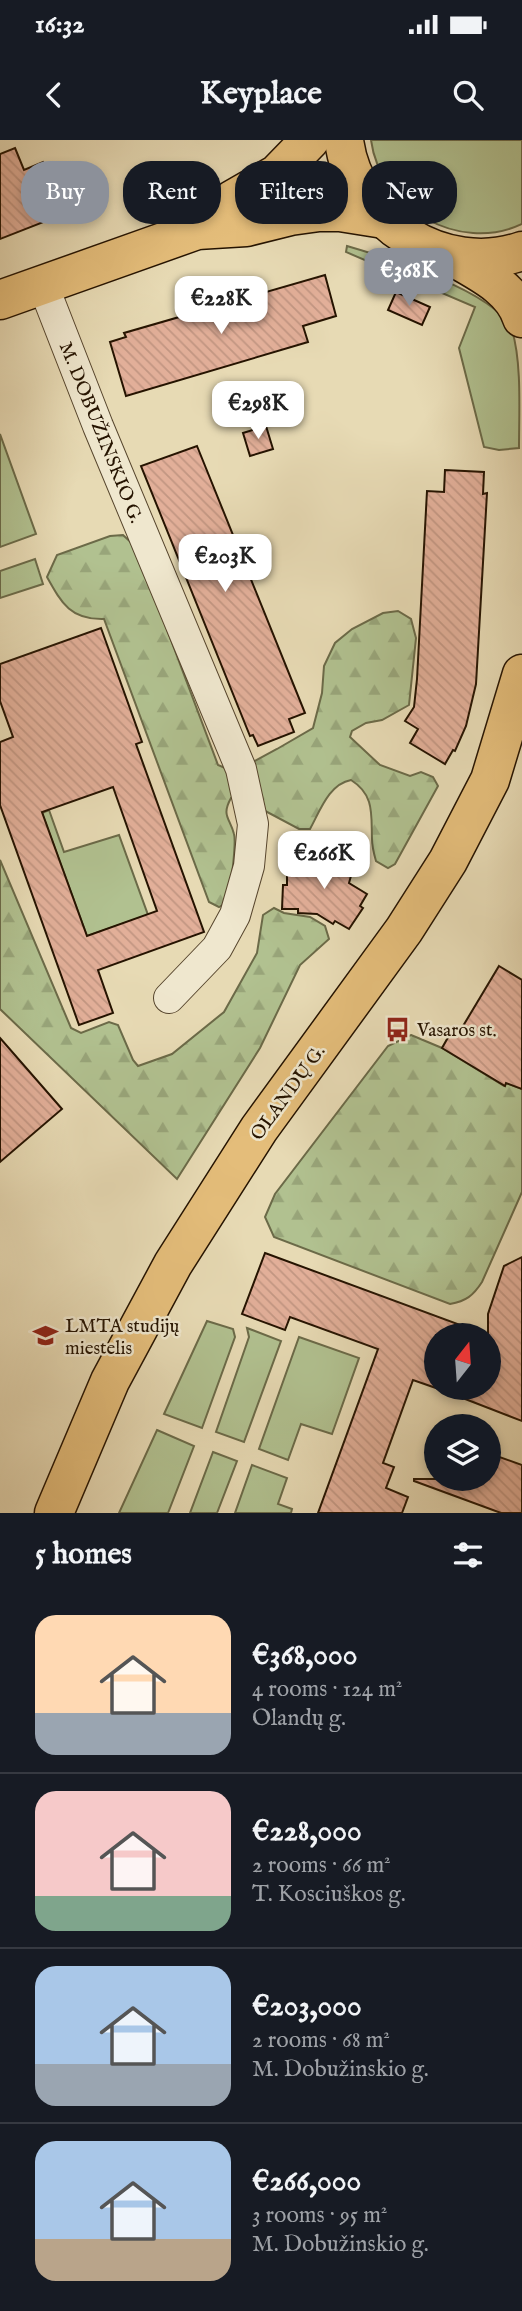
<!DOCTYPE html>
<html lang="en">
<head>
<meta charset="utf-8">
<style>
	body { margin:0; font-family:"IM FELL English",serif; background:#242831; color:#f1f3f6; height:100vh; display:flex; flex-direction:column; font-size:26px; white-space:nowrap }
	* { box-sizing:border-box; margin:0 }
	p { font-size:23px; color:#9ea1a6 }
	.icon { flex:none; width:38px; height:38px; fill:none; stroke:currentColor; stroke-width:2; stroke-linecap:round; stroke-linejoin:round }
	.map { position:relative; height:1373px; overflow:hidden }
	.details { display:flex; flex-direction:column; background:#171b24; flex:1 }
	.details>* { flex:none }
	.hud { position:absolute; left:21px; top:21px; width:481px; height:63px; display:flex; gap:14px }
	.needle { width:46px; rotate:17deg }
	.buttons { position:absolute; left:424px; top:1183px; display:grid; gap:14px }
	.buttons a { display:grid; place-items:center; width:77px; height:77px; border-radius:50%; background:#171b24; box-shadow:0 4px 10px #0003; font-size:35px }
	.price { position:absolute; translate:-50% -60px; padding:0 16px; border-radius:14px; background:#fff; color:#222; font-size:23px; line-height:46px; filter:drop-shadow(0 2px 4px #0008) }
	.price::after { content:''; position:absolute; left:50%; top:42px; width:21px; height:16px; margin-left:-10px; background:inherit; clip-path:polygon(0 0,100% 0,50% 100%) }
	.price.active { background:#8c9099; color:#fff }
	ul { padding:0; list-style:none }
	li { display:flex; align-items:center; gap:21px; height:175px; padding:0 35px }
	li+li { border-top:2px solid #363941 }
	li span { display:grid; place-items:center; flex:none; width:196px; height:140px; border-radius:21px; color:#555 }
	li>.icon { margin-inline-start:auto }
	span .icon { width:84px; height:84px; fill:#fffc; stroke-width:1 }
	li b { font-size:30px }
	h2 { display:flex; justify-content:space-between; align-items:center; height:84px; padding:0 35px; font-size:30px }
	.chip { padding:0 24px; border-radius:28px; background:#171b24; box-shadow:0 4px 10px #0003; font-size:24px; line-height:63px }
	.chip.active { background:#8c9099; color:#fff }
	.status { display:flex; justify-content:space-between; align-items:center; height:49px; padding:0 35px; background:#171b24; direction:ltr }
	.status svg { height:19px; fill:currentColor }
	header { display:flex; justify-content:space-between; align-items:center; height:91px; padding:0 35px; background:#171b24; font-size:32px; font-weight:700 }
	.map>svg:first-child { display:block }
</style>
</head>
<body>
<div class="status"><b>16:32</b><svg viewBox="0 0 49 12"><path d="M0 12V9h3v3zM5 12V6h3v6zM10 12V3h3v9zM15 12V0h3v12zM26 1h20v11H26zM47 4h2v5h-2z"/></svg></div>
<header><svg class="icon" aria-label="back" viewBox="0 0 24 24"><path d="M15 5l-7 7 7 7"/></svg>Keyplace<svg class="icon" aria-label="search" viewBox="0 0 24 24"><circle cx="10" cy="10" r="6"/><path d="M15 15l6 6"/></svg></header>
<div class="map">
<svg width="522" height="1373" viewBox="0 0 522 1373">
	<defs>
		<pattern id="forest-firs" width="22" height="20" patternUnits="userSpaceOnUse" patternTransform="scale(1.75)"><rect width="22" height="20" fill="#b1c190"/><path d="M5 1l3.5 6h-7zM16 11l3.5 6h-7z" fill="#98a57a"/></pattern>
		<pattern id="building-back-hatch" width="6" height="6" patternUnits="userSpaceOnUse" patternTransform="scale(1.75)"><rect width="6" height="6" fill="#e2af99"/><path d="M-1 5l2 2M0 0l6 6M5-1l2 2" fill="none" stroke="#c29682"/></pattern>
	</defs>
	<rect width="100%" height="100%" fill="#e7dab4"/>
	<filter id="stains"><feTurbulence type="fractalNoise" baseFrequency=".00286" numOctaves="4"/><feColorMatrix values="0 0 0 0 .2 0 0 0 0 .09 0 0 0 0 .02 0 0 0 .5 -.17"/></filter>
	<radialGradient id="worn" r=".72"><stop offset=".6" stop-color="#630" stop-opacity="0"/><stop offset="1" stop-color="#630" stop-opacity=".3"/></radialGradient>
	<!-- grass -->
	<g fill="#b1c190" stroke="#6b6a48" stroke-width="2">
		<path d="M371,0H522V84C459,114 380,68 371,0Z"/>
		<polygon points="322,37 326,38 326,45 240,76 237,69"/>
		<path d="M347,106C385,117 497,152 512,190C522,223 519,273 519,308L499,310L484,307L459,208L475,167L346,112Z"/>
		<polygon points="0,294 36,394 0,407"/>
		<polygon points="35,419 43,444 0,458 0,431"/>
		<polygon points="49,670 64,712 119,695 148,775 87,796 42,673"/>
		<polygon points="207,1181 233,1189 235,1197 202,1288 164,1274"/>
		<polygon points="247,1188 281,1201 244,1302 216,1292 249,1197"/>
		<polygon points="299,1197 359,1218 332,1294 301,1284 288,1320 259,1309"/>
		<polygon points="157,1290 194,1306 168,1373 119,1373"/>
		<polygon points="213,1312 237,1321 217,1373 190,1373"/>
		<polygon points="252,1325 287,1338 278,1364 292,1369 291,1373 235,1373"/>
	</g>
	<!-- forest -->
	<g fill="url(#forest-firs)" stroke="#6b6a48" stroke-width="2">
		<path d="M123,395L136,407L218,625L234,632L277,609L313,588L322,553L324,526L335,503L352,489L383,473L398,471L411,479L416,498L409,565L382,580L366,583L352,591L350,597L380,625L410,636L421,632L433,637L438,646L395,724L388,728L376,721C374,714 372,707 372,699C371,675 375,655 351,640C329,644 320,671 310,689H299L239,657L231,658C221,676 230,678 234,694C237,704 230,748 229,761L219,767L209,762L104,479C71,480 62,464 47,437L57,415L110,396Z"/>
		<polygon points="0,720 71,888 81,893 109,882 118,885 133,920 138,926 172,914 224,872 257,813 263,775 274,768 284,773 310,777 325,786 329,799 300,825 260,908 177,1039 0,869"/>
		<path d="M411,895L442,908L504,946L506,943L522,949V1052L482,1142C473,1156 466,1161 450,1164L274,1097L265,1077L275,1054L388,906Z"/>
	</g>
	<!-- building -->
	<g fill="url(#building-back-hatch)" stroke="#251300" stroke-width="2" fill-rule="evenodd">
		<polygon points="15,8 24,30 43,22 64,74 0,99 0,14"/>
		<polygon points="325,135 336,176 303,186 308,202 126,256 110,202 126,197 124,193"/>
		<polygon points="396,152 430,167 422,185 388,170"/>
		<polygon points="266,286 273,309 250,316 243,293"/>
		<polygon points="197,306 305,573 289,579 294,592 258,606 253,595 250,596 141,326"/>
		<polygon points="445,330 484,332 483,354 487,353 476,544 466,586 455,611 453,610 445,624 410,603 418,589 405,581 414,567 417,539 427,351 444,352"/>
		<path d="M101,488L142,602L136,604L204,792L98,830L113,873L79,885L0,665V602L13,597L0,561V524ZM113,647L157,771L87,796L42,672Z"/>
		<polygon points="313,713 354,725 349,743 367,754 360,766 363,768 349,789 335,781 333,784 317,774 298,773 298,769 282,769 283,745 287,745 287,730 308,730"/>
		<polygon points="499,826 522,840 522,949 506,943 505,946 442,908 454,887 460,891"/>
		<polygon points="0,898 62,969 0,1022"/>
		<polygon points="265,1113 482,1193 481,1195 436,1195 436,1248 413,1240 383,1323 394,1327 386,1348 408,1357 402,1373 318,1373 378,1209 290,1177 285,1190 242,1174"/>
		<polygon points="522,1117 522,1281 442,1250 442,1248 488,1248 488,1174 504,1126"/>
		<polygon points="488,1313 522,1325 522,1373 501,1373 414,1341 414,1339 488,1339"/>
	</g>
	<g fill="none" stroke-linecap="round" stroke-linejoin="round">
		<defs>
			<polyline id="street" points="43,145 98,286 241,629 253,684 249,726 235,775 217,808 169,858"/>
			<g id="primary">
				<path d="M344,0C354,82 444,138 522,111"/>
				<polyline points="197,90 232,60 277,34 310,0"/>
				<path d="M450,115C476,131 512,146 522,178"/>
				<polyline points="0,160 197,90 246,87 290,76 319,72 340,72 384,79"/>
				<polyline points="54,1373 110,1241 173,1124 259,989 404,790 448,721 490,640 522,534"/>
			</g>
		</defs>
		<!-- street casing -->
		<use href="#street" stroke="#56452d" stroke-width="32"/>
		<!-- primary casing -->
		<use href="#primary" stroke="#251300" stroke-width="41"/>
		<!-- street -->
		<use href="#street" stroke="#efe7ce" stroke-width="30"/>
		<!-- primary -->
		<use href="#primary" stroke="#e4bd7a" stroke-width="38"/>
	</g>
	<!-- icons -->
	<defs>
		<symbol id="bus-bare" viewBox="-9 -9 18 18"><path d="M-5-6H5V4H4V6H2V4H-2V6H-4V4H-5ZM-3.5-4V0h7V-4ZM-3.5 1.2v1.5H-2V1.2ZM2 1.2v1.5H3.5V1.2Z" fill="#8f2418" stroke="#efe7ce" stroke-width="2.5" paint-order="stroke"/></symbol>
		<symbol id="university-bare" viewBox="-9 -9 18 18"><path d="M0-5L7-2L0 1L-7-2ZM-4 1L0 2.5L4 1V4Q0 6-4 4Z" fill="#8f2418" stroke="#efe7ce" stroke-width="2.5" paint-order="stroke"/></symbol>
	</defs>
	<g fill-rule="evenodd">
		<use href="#bus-bare" x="380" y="872" width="35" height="35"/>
		<use href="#university-bare" x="28" y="1178" width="35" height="35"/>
	</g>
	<g text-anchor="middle" stroke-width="5" stroke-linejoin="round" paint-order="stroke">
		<!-- street labels -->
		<g font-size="19" fill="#251300" stroke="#efe7ce">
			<text transform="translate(102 292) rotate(68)" y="7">M. DOBUŽINSKIO G.</text>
			<text transform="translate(287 952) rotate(-54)" y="7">OLANDŲ G.</text>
		</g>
		<!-- poi labels -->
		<g font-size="19" fill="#251300" stroke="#efe7ce" text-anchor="start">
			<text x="417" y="896">Vasaros st.</text>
			<text x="65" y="1192">LMTA studijų<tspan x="65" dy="22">miestelis</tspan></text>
		</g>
	</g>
	<rect width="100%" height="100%" filter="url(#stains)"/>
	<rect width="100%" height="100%" fill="url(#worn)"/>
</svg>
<div class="buttons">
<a><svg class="needle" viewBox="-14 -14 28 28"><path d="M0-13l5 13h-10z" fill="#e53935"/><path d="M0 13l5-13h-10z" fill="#9ea1a6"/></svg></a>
<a><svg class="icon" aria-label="layers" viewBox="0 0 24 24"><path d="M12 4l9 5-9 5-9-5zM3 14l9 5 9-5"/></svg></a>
</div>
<b class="price active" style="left:409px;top:168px">€368K</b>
<b class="price" style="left:221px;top:196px">€228K</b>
<b class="price" style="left:258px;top:301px">€298K</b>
<b class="price" style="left:225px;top:454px">€203K</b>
<b class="price" style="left:324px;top:751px">€266K</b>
<div class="hud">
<a class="chip active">Buy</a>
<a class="chip">Rent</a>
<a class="chip">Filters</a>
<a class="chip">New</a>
</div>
</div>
<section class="details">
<h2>5 homes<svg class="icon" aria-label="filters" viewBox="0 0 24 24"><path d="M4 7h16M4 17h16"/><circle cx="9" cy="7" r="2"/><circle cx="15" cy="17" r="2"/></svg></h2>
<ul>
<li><span style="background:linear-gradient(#ffd9b3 70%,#9aa5b1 0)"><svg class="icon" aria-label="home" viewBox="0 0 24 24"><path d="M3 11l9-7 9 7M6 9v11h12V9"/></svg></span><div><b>€368,000</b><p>4 rooms · 124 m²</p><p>Olandų g.</p></div></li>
<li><span style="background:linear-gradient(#f6c9c9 75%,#7fa58c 0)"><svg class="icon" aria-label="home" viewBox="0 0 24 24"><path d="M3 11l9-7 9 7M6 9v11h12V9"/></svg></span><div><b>€228,000</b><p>2 rooms · 66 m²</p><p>T. Kosciuškos g.</p></div></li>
<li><span style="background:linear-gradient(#a9c7e8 70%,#9aa5b1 0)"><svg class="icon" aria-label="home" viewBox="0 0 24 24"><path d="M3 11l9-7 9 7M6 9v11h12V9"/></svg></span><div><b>€203,000</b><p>2 rooms · 68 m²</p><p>M. Dobužinskio g.</p></div></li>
<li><span style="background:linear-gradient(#a9c7e8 70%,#b9a48a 0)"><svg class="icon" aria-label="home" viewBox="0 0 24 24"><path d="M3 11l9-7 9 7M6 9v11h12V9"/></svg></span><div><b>€266,000</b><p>3 rooms · 95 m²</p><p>M. Dobužinskio g.</p></div></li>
</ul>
</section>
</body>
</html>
